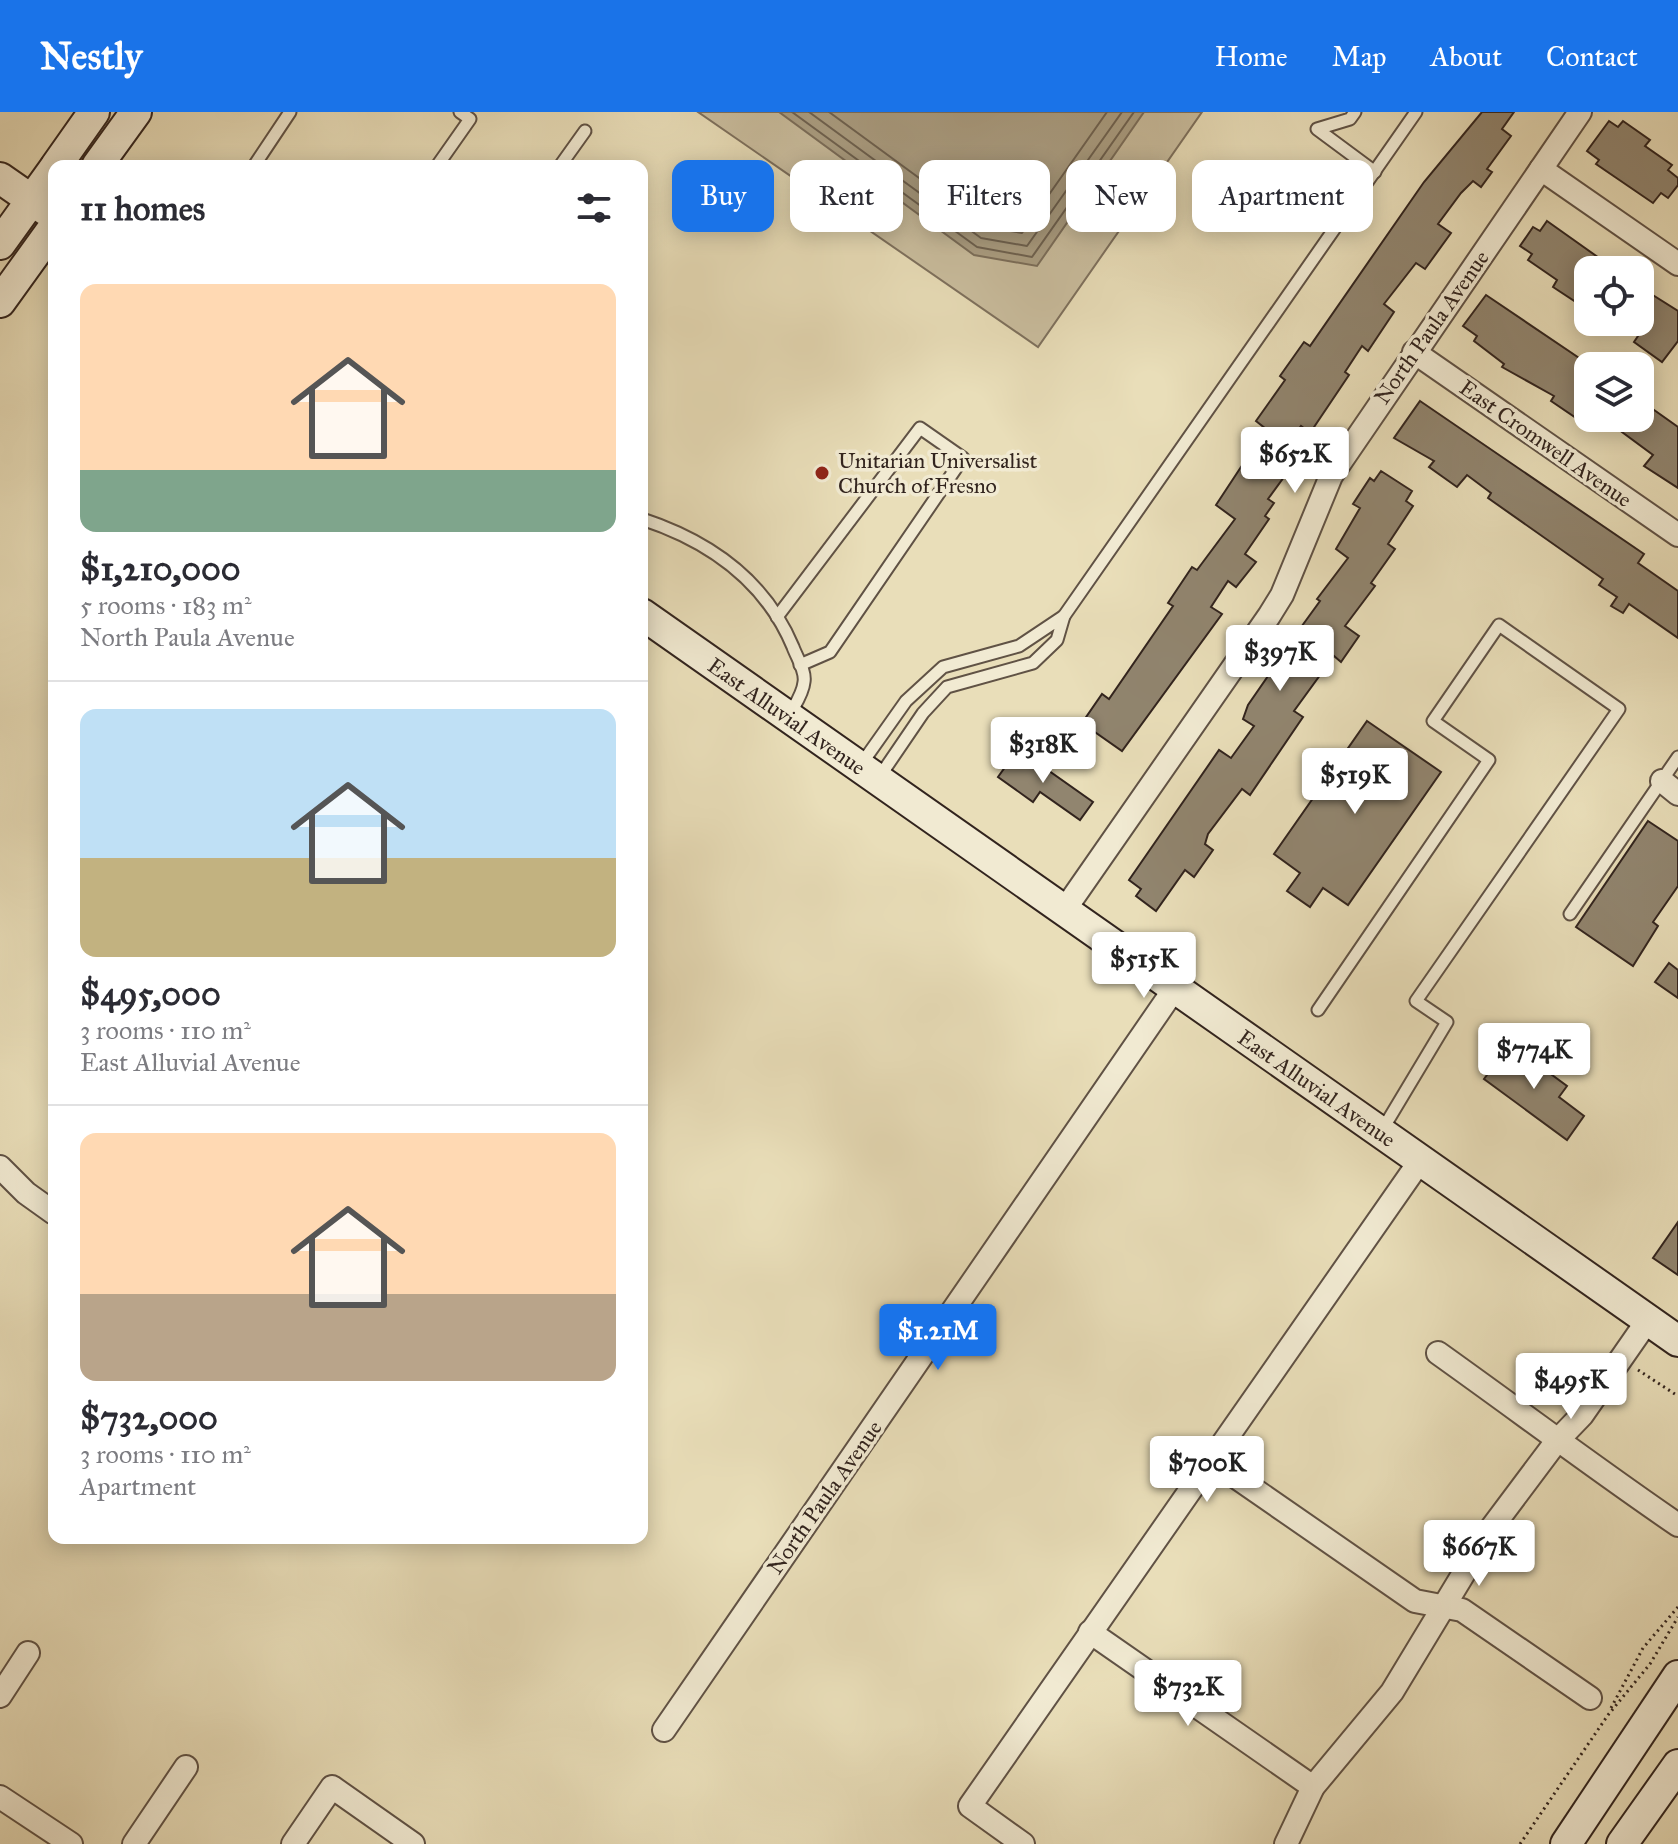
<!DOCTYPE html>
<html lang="en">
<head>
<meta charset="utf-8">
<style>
	body { margin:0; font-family:"IM FELL Great Primer",serif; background:#f2f2f3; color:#2b2b33; height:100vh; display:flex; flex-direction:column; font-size:30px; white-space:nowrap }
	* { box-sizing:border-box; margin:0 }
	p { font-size:26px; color:#7c7c81 }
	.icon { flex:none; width:44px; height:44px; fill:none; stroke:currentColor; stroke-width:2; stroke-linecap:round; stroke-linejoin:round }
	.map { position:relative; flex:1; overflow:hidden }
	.details { position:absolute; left:48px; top:48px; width:600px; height:1384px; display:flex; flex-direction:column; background:#fff; border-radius:16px; box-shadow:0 4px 20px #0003 }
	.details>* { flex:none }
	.top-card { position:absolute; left:672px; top:48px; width:760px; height:72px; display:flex; gap:16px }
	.fabs { position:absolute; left:1574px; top:144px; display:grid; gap:16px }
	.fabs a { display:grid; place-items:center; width:80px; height:80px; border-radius:16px; background:#fff; box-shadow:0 4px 20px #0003; font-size:40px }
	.price { position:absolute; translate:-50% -68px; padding:0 18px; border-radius:8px; background:#fff; color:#222; font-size:26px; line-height:52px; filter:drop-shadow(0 2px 4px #0008) }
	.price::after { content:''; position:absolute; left:50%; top:48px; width:24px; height:18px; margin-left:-12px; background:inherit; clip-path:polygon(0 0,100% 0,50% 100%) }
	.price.current { background:#1a73e8; color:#fff }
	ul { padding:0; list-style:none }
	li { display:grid; align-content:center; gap:16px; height:424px; padding:0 32px }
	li+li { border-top:2px solid #e1e1e2 }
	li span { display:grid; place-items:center; height:248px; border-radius:16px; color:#555 }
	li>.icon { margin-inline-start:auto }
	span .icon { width:144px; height:144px; fill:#fffc; stroke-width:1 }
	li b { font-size:34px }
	h2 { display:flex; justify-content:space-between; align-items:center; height:96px; padding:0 32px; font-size:34px }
	.pill { padding:0 28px; border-radius:16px; background:#fff; box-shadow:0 4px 20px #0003; font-size:28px; line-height:72px }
	.pill.current { background:#1a73e8; color:#fff }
	header { display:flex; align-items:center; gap:48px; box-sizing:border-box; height:112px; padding:0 40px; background:#1a73e8; color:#fff }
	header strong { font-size:38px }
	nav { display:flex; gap:44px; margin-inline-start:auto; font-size:28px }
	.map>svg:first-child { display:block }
</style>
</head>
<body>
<header>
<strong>Nestly</strong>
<nav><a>Home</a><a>Map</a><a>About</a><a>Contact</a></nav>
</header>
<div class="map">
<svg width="1678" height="1732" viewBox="0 0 1678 1732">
	<rect width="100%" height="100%" fill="#e9deb9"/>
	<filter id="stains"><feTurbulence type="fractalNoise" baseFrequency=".0025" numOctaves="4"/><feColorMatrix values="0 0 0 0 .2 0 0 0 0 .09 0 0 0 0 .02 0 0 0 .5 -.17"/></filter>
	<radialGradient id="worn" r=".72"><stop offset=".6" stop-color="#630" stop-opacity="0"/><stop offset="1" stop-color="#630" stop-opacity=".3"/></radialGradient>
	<!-- green -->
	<polygon fill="#cabe9f" stroke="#7e715e" stroke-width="2" points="698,0 1202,0 1038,235"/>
	<!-- water -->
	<polygon fill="#ab9f84" stroke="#7b6e5b" stroke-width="2" points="779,0 1144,0 1037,154 974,143"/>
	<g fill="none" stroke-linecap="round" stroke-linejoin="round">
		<!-- shore -->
		<g stroke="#6e6251" stroke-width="2">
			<polyline points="792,0 977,135 1032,145 1134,0"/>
			<polyline points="809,0 981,126 1027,134 1122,0"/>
			<polyline points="829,0 986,115 1022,121 1107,0"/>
		</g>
	</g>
	<!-- building -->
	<g fill="#91856f" stroke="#32241e" stroke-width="2">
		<polygon points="1482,0 1514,0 1502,17 1511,24 1487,57 1492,60 1481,75 1473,69 1461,81 1438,112 1451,121 1425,157 1416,151 1384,192 1394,200 1368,239 1362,234 1345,260 1349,263 1310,321 1301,314 1284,337 1287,339 1282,346 1292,354 1268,387 1274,391 1265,404 1269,407 1245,442 1256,450 1236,475 1228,469 1211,495 1222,502 1122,639 1082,611 1102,582 1109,587 1173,494 1168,491 1192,455 1197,458 1235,407 1216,393 1266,317 1256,309 1285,268 1280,264 1304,230 1310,234 1424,70"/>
		<polygon points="1609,9 1618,15 1623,9 1650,28 1645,34 1672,53 1668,58 1678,66 1678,73 1668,86 1661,81 1653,91 1596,52 1599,48 1587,39"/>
		<polygon points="1547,109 1616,158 1588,158 1588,184 1582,194 1553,175 1557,168 1528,148 1532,142 1520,134 1533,115 1540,119"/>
		<polygon points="1640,175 1678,199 1678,229 1662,250 1634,230 1638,224 1619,210 1640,210"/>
		<polygon points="1486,183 1588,252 1588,314 1551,289 1554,284 1502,255 1504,252 1474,229 1477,224 1463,214"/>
		<polygon points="1640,288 1678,315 1678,376 1644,354 1653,343 1603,306 1640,306"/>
		<polygon points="1420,289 1644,442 1638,451 1678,479 1678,526 1629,492 1623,501 1611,494 1617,485 1599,473 1603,467 1488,386 1491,381 1467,363 1457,375 1429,355 1434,349 1394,326"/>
		<polygon points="1381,359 1412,379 1406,389 1413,394 1388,432 1395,437 1371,471 1375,474 1345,514 1359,524 1341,550 1334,544 1294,599 1303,605 1250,683 1242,677 1208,722 1205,732 1213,738 1194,765 1185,758 1156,799 1136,784 1141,777 1129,768 1219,638 1231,646 1254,614 1243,607 1248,593 1277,551 1280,554 1303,521 1299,518 1320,489 1317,487 1348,446 1336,437 1360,396 1353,392 1370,366 1374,369"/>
		<polygon points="1367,609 1441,660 1348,793 1323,776 1310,795 1287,779 1300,761 1274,742"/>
		<polygon points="1018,637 1093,690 1080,708 1040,680 1033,690 998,665"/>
		<polygon points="1648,709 1678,729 1678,774 1653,810 1658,814 1633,854 1576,815"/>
		<polygon points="1669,851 1678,858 1678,886 1655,870"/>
		<polygon points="1510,932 1567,974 1559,985 1584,1004 1567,1028 1484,967"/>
		<polygon points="1678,1110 1678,1163 1653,1146"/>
	</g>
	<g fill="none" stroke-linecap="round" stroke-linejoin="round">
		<defs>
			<g id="lane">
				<polyline points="1355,0 1350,7 1317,17 1375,60"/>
				<polyline points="254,54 290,0"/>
				<polyline points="437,54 470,7 460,0"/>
				<polyline points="560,54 585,19"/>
				<path d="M642,407C709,429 765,468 793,535C797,546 806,559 804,570C803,582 794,594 789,604"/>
				<polyline points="1064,504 1416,0"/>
				<polyline points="777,505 920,316 963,346 830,540 800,553"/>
				<polyline points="860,654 906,589 943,555 1019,534 1064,504 1057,528 1033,551 947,575 923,601 878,667"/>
				<polyline points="1570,802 1678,645"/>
				<polyline points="1318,898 1489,648 1433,609 1499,513 1619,597 1416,889 1447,910 1381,1020"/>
			</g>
			<g id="street">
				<polyline points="1541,57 1678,152"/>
				<polyline points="1414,240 1678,423"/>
				<polyline points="1662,669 1678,682"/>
				<polyline points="1063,800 1269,504 1282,483 1331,364 1580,0"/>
				<polyline points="0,1055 26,1081 54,1101"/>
				<path d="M1438,1241C1518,1298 1596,1357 1678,1413"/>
				<polyline points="1210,1347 1415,1489 1462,1498 1590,1586"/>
				<polyline points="1090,1520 1313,1675"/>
				<polyline points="0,1584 28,1541"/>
				<polyline points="664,1618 1175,876"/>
				<polyline points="0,1685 71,1732"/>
				<polyline points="134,1732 186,1655"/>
				<polyline points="293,1732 332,1675 413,1732"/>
				<polyline points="1023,1732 970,1694 1420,1049"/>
				<polyline points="1286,1732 1313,1675 1392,1580 1490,1418 1556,1330 1582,1303 1648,1208"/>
			</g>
			<g id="secondary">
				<polyline points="56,54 94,0"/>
				<polyline points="97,54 136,0"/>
				<polyline points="0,66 46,98"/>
				<polyline points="0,132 54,57"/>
				<polyline points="0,190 54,115"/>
				<polyline points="642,502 1678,1229"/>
				<polyline points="1566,1732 1678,1564"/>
				<polyline points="1622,1732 1678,1653"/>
			</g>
		</defs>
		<!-- lane casing -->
		<use href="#lane" stroke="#605245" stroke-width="15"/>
		<!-- street casing -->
		<use href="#street" stroke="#605245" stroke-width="26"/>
		<!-- secondary casing -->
		<use href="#secondary" stroke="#32241e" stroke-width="34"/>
		<!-- path -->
		<g stroke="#32241e" stroke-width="3" stroke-dasharray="2 4" stroke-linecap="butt">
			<polyline points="1638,1258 1678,1284"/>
			<polyline points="1611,1596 1643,1536 1678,1495"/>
			<polyline points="1520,1732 1608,1603 1650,1552 1678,1505"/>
		</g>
		<!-- lane -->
		<use href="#lane" stroke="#f1ead2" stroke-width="11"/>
		<!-- street -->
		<use href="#street" stroke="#f1ead2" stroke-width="22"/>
		<!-- secondary -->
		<use href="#secondary" stroke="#f1ead2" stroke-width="30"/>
	</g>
	<!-- markers -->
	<circle fill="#8f2418" stroke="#f1ead2" stroke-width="3" cx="822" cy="361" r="8"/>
	<g text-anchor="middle" stroke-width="7" stroke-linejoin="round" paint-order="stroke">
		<!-- street labels -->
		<g font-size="22" fill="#32241e" stroke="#f1ead2">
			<text transform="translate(1431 215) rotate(-55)" y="8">North Paula Avenue</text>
			<text transform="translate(1546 331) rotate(35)" y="8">East Cromwell Avenue</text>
			<text transform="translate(787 604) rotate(35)" y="8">East Alluvial Avenue</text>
			<text transform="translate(1317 976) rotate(35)" y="8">East Alluvial Avenue</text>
			<text transform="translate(824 1385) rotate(-55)" y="8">North Paula Avenue</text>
		</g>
		<!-- poi labels -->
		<g font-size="22" fill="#32241e" stroke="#f1ead2" text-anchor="start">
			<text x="838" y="356">Unitarian Universalist<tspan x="838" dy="25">Church of Fresno</tspan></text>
		</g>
	</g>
	<rect width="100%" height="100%" filter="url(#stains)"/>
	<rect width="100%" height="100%" fill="url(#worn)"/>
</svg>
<div class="fabs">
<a><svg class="icon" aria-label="locate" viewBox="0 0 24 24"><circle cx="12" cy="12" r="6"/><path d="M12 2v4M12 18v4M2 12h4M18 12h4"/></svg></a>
<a><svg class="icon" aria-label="layers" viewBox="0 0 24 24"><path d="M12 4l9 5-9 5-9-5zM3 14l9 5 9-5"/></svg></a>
</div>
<b class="price" style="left:1295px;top:383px">$652K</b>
<b class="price" style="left:1280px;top:581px">$397K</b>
<b class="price" style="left:1043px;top:673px">$318K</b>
<b class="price" style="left:1355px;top:704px">$519K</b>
<b class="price" style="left:1144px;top:888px">$515K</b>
<b class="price" style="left:1534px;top:979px">$774K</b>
<b class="price current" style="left:938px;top:1260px">$1.21M</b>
<b class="price" style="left:1571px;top:1309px">$495K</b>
<b class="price" style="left:1207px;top:1392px">$700K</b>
<b class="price" style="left:1479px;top:1476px">$667K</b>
<b class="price" style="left:1188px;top:1616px">$732K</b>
<div class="top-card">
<a class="pill current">Buy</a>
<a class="pill">Rent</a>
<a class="pill">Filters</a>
<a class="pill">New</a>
<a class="pill">Apartment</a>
</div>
<section class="details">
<h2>11 homes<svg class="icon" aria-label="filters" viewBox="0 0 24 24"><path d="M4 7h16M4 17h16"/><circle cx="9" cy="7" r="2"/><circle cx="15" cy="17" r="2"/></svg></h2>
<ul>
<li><span style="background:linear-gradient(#ffd9b3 75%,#7fa58c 0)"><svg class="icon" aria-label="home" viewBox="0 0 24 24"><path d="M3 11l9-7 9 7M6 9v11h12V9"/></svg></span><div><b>$1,210,000</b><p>5 rooms · 183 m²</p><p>North Paula Avenue</p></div></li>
<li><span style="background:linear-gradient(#bfe0f5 60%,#c2b280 0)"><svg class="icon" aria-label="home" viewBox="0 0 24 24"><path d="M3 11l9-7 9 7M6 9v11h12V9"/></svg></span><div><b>$495,000</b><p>3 rooms · 110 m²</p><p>East Alluvial Avenue</p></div></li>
<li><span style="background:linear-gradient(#ffd9b3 65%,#b9a48a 0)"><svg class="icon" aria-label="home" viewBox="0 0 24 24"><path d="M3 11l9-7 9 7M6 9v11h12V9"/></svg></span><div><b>$732,000</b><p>3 rooms · 110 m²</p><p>Apartment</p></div></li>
</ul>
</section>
</div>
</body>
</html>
